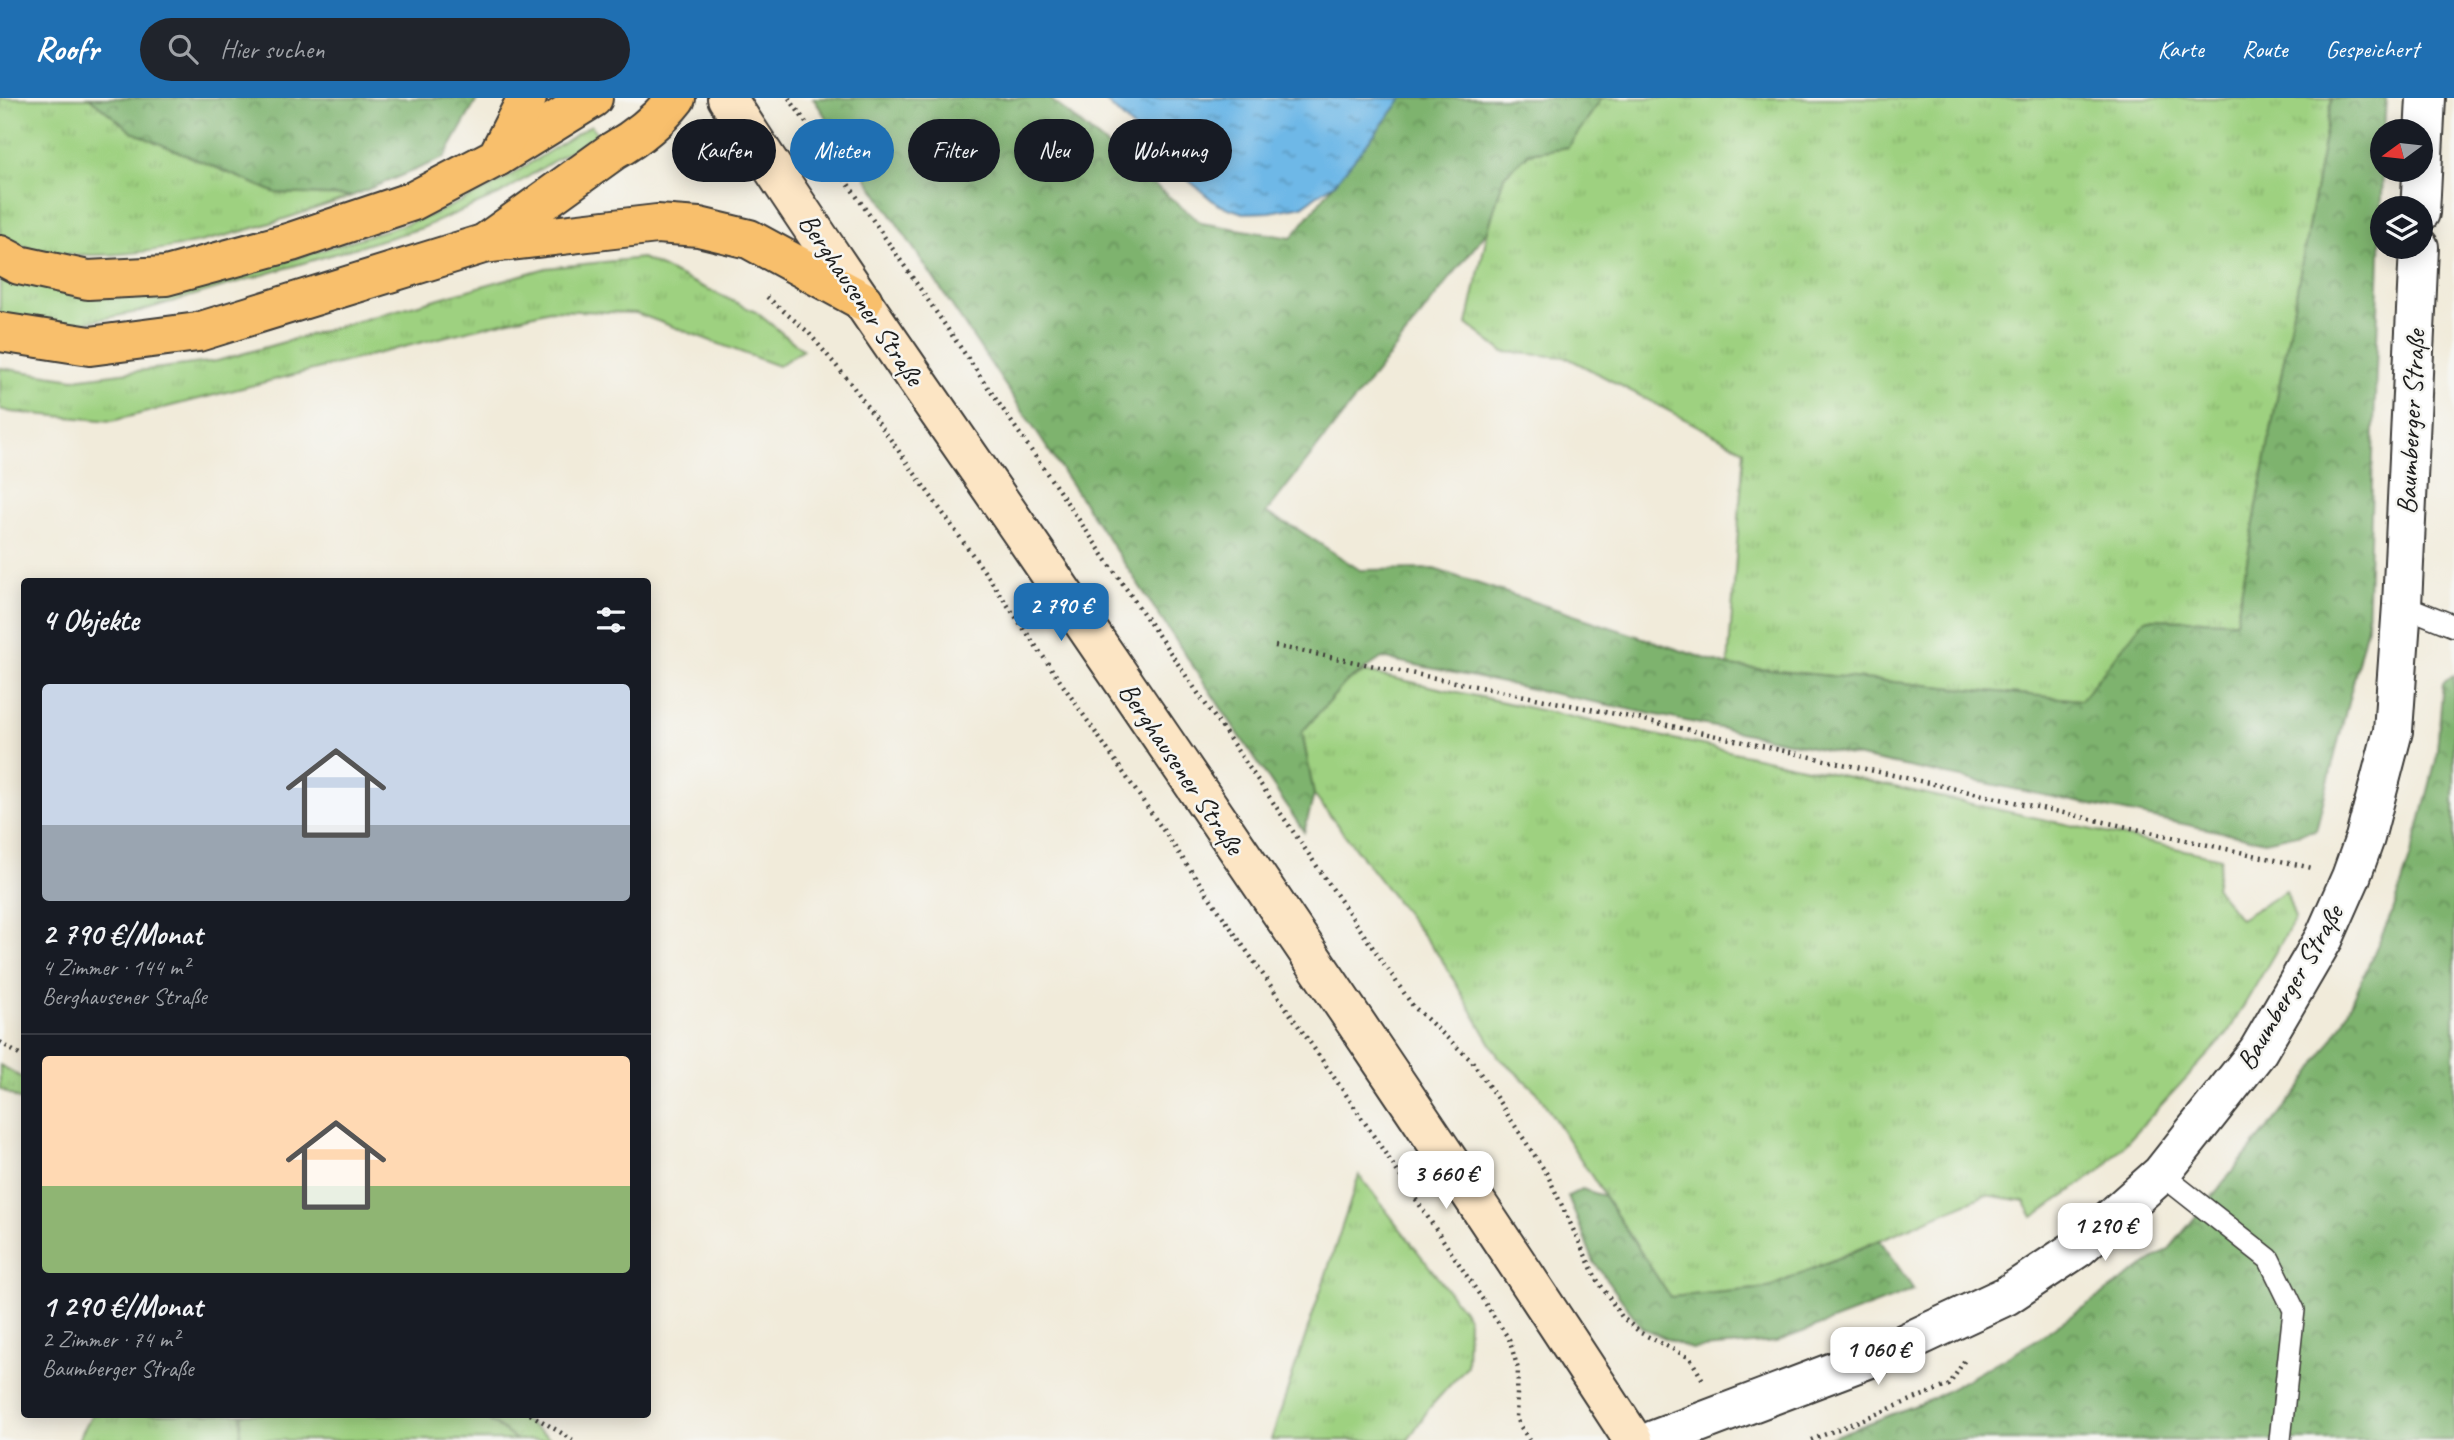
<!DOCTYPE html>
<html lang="de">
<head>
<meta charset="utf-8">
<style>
	body { margin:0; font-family:Caveat,sans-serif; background:#20242c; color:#f1f3f6; height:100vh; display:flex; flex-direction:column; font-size:26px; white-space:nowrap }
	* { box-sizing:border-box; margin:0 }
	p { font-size:23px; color:#9ea1a6 }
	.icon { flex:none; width:38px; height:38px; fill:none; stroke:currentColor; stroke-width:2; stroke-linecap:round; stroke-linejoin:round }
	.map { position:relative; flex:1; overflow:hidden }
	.details { position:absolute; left:21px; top:480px; width:630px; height:840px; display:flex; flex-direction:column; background:#171b24; border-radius:7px; box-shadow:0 4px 18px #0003 }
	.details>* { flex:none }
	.top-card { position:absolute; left:672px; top:21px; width:665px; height:63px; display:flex; gap:14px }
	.needle { width:46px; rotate:255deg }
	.fabs { position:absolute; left:2370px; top:21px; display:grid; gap:14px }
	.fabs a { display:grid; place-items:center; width:63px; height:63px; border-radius:50%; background:#171b24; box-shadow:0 4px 18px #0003; font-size:35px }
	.price { position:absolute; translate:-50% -60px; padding:0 16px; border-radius:14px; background:#fff; color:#222; font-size:23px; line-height:46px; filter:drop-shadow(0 2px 4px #0008) }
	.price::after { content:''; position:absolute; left:50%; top:42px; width:21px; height:16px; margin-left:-10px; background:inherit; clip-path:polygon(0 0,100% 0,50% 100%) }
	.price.on { background:#1f6fb2; color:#fff }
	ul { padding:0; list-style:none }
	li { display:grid; align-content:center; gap:14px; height:371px; padding:0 21px }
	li+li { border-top:2px solid #363941 }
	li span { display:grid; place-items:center; height:217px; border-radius:7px; color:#555 }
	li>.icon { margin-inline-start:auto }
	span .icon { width:126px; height:126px; fill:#fffc; stroke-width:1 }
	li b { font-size:30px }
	h2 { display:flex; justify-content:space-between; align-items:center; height:84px; padding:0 21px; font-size:30px }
	.chip { padding:0 24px; border-radius:32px; background:#171b24; box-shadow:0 4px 18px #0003; font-size:24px; line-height:63px }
	.chip.on { background:#1f6fb2; color:#fff }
	header { display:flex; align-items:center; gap:42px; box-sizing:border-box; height:98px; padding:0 35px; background:#1f6fb2; color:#fff }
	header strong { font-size:33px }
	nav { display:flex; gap:38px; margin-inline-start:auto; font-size:24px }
	.search { width:490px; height:63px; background:#20242c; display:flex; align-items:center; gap:18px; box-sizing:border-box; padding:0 24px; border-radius:38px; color:#9ea1a6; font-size:26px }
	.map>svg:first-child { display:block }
</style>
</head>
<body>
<header>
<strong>Roofr</strong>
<div class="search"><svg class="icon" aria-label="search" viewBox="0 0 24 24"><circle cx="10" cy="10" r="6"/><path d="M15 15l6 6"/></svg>Hier suchen</div>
<nav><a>Karte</a><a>Route</a><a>Gespeichert</a></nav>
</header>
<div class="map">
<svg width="2454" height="1342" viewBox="0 0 2454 1342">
	<defs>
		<pattern id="grass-tufts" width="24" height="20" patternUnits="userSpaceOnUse" patternTransform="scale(1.75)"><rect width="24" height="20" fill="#9ed180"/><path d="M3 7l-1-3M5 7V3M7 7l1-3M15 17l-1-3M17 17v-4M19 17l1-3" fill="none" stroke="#88b36e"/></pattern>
		<pattern id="forest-crowns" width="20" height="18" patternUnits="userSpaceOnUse" patternTransform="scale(1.75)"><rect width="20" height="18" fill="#7eb36e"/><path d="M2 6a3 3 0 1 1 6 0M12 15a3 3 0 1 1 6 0" fill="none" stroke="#66915a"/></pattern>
		<pattern id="water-ripples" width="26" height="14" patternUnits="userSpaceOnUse" patternTransform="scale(1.75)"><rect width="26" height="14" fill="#6eb8e7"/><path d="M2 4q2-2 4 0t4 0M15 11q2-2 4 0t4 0" fill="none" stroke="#5a95ba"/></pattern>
	</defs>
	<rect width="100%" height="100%" fill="#f6f6f2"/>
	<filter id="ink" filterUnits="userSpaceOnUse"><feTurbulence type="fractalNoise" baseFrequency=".0143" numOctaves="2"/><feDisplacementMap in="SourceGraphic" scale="14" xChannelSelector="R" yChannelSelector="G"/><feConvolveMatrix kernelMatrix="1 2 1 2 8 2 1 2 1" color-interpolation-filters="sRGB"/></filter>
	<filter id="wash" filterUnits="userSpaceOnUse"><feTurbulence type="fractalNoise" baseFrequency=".00686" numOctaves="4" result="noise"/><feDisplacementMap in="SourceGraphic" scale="28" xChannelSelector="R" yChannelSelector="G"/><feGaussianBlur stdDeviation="1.57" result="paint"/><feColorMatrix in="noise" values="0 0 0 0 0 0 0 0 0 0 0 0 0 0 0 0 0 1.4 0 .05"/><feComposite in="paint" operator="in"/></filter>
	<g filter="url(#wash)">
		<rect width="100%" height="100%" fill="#f1ebda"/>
		<!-- grass -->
		<g fill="url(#grass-tufts)" stroke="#5d764e" stroke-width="2">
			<path d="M0,0H90L132,34L276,95L352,98C253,133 101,184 0,140Z"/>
			<polygon points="1602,0 2332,0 2236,523 2145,521 2081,602 1728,568 1744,352 1566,259 1503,254 1467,226 1488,132 1504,78 1529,55 1568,49"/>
			<polygon points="591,27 597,36 500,96 422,130 137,214 75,226 33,224 0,219 0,180 93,195 262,171 427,119 492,89"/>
			<polygon points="642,160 756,214 803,252 778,268 636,215 550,212 112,323 11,314 0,311 0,270 74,281 217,263 546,170"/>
			<polygon points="1365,574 2221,760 2215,789 2240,821 2286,793 2295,821 2227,936 2101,1072 2033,1119 2024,1103 1985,1097 1767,1190 1670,1199 1537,994 1498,958 1442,862 1314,697 1302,634 1345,585"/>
			<polygon points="0,967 24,981 24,1004 0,991"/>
			<polygon points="1359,1077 1468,1219 1467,1268 1430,1309 1408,1342 1271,1342"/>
			<polygon points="92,1316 242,1316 240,1342 78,1342"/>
			<polygon points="480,1316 515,1316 553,1342 517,1342"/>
		</g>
		<!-- forest -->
		<g fill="url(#forest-crowns)" stroke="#4d6845" stroke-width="2">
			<polygon points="90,0 478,0 444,60 352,98 276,95 132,34"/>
			<polygon points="813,0 1049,0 1201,125 1291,140 1403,0 1602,0 1568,49 1529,55 1504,78 1488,132 1266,415 1299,432 1360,472 1434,471 1728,568 2081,602 2145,521 2236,523 2332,0 2386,0 2384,33 2382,33 2383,72 2367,529 2316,732 2265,743 1382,560 1345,585 1302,634 1314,697 1304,734"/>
			<polygon points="2454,577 2454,1342 1824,1342 1932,1301 2034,1243 2170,1150 2300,991 2342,926 2395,808 2416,740 2436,662 2443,585"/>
			<polygon points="1582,1091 1604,1098 1670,1199 1768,1190 1880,1142 1914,1192 1776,1244 1691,1251 1642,1230 1594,1164 1568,1098"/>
		</g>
		<!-- green -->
		<polygon fill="#9ed180" stroke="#5d764e" stroke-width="2" points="242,1316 480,1316 516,1342 240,1342"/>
		<!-- water -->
		<polygon fill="url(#water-ripples)" stroke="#456a82" stroke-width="2" points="1102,0 1403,0 1336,84 1302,108 1270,114 1243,115 1217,106 1181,76"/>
	</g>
	<g filter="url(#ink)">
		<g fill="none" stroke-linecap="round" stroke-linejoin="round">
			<defs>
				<g id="lane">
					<polyline points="2402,507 2454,528"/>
					<polyline points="2161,1076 2269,1161 2294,1212 2280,1342"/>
				</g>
				<g id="street">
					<polyline points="2420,115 2426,0"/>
					<polyline points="1654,1342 1886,1254 2006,1198 2078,1150 2161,1076 2258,953 2324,840 2351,779 2365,740 2393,633 2402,507 2419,149"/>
				</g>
				<path id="secondary" d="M727,0C825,153 930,301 1033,451C1235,747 1438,1042 1633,1342"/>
				<g id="highway">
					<polyline points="497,59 593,0"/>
					<path d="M488,143L613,53C638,39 658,23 676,0"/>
					<polyline points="0,157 19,167 88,182 166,178 291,144 413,103 497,59 527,0"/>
					<polyline points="0,234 90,248 198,234 483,146 657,126 699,129 749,141 863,203"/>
				</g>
			</defs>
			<!-- lane casing -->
			<use href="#lane" stroke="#3c3b38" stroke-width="24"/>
			<!-- street casing -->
			<use href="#street" stroke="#3c3b38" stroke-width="42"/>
			<!-- secondary casing -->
			<use href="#secondary" stroke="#3c3b38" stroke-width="42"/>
			<!-- highway casing -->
			<use href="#highway" stroke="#3c3b38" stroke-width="42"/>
			<!-- path -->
			<g stroke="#3c3b38" stroke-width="4.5" stroke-dasharray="2 5" stroke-linecap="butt">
				<polyline points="789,0 1413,908 1472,963 1547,1076 1596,1180 1622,1219 1641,1235 1690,1260 1704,1284"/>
				<polyline points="767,199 808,234 849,283 984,473 1349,1001 1509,1241 1518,1271 1516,1321 1529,1342"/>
				<polyline points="1275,548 1640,621 2312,770"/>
				<polyline points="0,944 24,960"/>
				<polyline points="530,1316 573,1342"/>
				<polyline points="1811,1342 1949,1287 1966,1260"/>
			</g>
			<!-- lane -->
			<use href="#lane" stroke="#fff" stroke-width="21"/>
			<!-- street -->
			<use href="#street" stroke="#fff" stroke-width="38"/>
			<!-- secondary -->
			<use href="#secondary" stroke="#fce5c4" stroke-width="38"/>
			<!-- highway -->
			<use href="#highway" stroke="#f8bf6c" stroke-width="38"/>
		</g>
	</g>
	<g text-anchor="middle" stroke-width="5" stroke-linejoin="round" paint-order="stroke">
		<!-- street labels -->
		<g font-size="28" fill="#1c1c1c" stroke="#f6f6f2">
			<text transform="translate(862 201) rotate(56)" y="10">Berghausener Straße</text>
			<text transform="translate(2410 324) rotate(-87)" y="10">Baumberger Straße</text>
			<text transform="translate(1182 670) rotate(56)" y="10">Berghausener Straße</text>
			<text transform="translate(2289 889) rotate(-60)" y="10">Baumberger Straße</text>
		</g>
	</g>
</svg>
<div class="fabs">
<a><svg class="needle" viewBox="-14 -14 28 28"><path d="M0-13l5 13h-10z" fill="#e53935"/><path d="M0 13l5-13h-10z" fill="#9ea1a6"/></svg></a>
<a><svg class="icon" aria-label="layers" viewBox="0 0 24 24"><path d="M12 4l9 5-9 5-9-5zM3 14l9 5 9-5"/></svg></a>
</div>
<b class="price on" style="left:1061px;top:545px">2 790 €</b>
<b class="price" style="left:1446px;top:1113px">3 660 €</b>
<b class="price" style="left:2105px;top:1165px">1 290 €</b>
<b class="price" style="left:1878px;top:1289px">1 060 €</b>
<div class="top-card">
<a class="chip">Kaufen</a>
<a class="chip on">Mieten</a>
<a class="chip">Filter</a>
<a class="chip">Neu</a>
<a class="chip">Wohnung</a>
</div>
<section class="details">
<h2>4 Objekte<svg class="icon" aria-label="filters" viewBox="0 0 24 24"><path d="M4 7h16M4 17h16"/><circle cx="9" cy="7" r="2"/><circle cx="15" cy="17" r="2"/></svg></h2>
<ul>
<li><span style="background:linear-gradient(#c9d6e8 65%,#9aa5b1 0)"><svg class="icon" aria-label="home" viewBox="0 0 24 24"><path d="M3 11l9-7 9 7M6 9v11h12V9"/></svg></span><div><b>2 790 €/Monat</b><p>4 Zimmer · 144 m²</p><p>Berghausener Straße</p></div></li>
<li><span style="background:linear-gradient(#ffd9b3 60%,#8fb573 0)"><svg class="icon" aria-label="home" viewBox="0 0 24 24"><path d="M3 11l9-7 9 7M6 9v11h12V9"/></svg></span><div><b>1 290 €/Monat</b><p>2 Zimmer · 74 m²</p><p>Baumberger Straße</p></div></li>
</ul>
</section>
</div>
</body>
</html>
